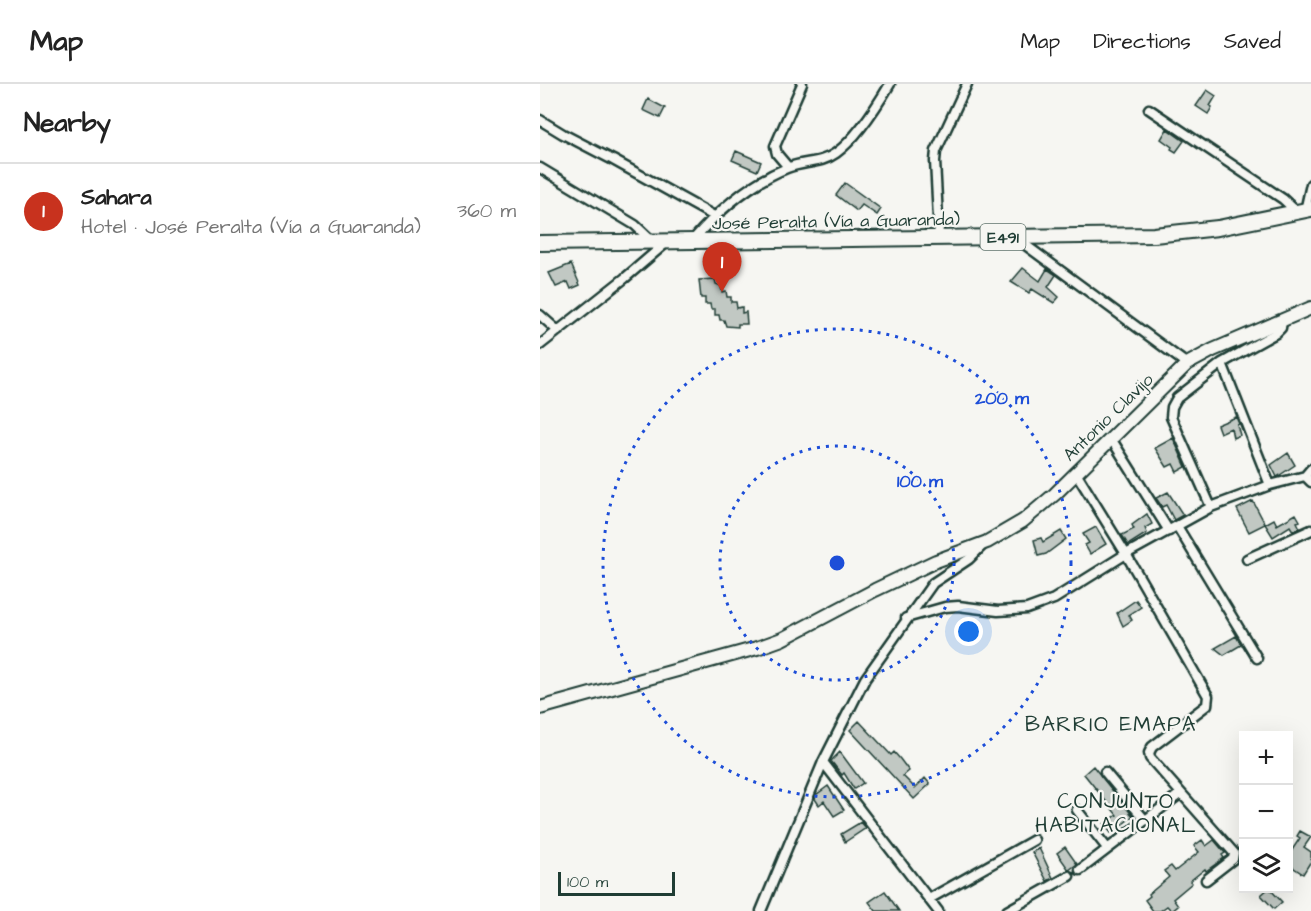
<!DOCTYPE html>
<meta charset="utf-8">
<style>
body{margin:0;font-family:"Architects Daughter",sans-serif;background:#f2f2f2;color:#222}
.controls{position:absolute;right:18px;bottom:18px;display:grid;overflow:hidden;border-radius:0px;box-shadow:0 6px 24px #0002}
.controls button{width:54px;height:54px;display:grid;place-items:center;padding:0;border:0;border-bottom:2px solid #e0e0e0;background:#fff;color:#222;font:30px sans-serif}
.scale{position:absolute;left:18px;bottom:15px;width:117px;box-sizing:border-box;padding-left:6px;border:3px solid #1f3d34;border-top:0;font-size:16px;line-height:21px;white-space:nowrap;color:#1f3d34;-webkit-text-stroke:4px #f6f6f2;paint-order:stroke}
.you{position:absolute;left:429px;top:548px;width:21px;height:21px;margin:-15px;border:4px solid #fff;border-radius:50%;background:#1a73e8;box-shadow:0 0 0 9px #1a73e833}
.badge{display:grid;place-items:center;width:39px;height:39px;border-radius:50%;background:#c8321e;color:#fff;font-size:20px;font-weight:700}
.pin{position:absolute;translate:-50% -50px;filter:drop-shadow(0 2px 3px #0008)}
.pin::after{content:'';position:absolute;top:32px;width:21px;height:18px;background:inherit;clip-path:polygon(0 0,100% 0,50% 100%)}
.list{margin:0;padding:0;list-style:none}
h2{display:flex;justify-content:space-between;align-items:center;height:78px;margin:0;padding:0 24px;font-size:26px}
h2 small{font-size:20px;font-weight:400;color:#767676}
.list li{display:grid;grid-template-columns:39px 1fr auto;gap:18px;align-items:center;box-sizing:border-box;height:96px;padding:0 24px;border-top:2px solid #e0e0e0}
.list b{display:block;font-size:22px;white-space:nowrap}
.list p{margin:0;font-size:20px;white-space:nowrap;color:#767676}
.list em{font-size:20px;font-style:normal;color:#767676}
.icon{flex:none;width:33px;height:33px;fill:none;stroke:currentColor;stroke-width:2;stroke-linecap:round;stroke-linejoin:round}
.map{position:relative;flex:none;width:771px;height:827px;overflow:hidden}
header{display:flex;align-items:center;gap:36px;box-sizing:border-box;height:84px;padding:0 30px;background:#fff;border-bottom:2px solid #e0e0e0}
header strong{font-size:28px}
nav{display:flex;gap:33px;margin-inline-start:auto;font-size:21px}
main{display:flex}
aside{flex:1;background:#fff}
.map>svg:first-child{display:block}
.building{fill:#c1c8c3;stroke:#1f3d34;stroke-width:1.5}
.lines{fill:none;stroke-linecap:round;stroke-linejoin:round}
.minor-casing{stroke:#1f3d34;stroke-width:13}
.secondary-casing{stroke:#1f3d34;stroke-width:16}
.trunk-casing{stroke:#1f3d34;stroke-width:18}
.minor{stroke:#f6f6f2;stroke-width:8}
.secondary{stroke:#f6f6f2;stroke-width:12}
.trunk{stroke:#f6f6f2;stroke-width:14}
.ring{fill:none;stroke:#1d4ed8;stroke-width:3;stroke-dasharray:3 6}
.labels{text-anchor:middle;stroke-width:4.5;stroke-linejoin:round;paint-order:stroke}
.shield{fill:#f6f6f2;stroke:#60746d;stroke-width:1.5}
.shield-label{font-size:16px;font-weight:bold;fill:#1f3d34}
.street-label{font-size:18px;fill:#1f3d34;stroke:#f6f6f2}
.quarter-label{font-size:21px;letter-spacing:1.5px;fill:#1f3d34;stroke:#f6f6f2}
.centre{fill:#1d4ed8;stroke:#f6f6f2;stroke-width:3}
.ring-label{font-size:18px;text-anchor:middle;font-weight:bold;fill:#1d4ed8;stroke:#f6f6f2;stroke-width:4.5;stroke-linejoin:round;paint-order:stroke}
</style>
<header>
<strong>Map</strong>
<nav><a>Map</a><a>Directions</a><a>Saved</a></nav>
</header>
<main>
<aside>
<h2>Nearby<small></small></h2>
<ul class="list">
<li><span class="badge">1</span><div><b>Sahara</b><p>Hotel · José Peralta (Vía a Guaranda)</p></div><em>360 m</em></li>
</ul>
</aside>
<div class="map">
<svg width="771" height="827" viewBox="0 0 771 827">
<rect width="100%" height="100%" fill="#f6f6f2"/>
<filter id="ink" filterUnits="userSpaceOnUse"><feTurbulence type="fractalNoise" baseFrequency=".0167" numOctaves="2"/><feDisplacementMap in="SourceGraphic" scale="12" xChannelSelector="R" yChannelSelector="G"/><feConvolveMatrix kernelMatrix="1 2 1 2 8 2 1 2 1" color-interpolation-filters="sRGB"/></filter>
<g filter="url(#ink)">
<!-- building -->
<path class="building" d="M 667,6 L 676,12 L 670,22 L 672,23 L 668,30 L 656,22 Z
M 108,15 L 125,24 L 120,34 L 103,26 Z
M 627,45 L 644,57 L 636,68 L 631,65 L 632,63 L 621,55 Z
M 196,67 L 221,78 L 217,87 L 192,76 Z
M 305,99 L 341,125 L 337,131 L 322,121 L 317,127 L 296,111 Z
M 31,180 L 40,201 L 31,205 L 28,198 L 16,203 L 9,189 Z
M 483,184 L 500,197 L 507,185 L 516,191 L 508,203 L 519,213 L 514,219 L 492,205 L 489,209 L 471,198 Z
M 175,195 L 176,200 L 181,202 L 182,208 L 186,207 L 187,213 L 191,213 L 191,218 L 196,218 L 197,224 L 202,223 L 202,229 L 206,228 L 207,240 L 198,240 L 198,243 L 186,242 L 184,236 L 180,236 L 179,231 L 175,231 L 175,225 L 171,225 L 170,220 L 165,220 L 165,214 L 161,214 L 159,196 Z
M 696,333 L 699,340 L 697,341 L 700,351 L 693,354 L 691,344 L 680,349 L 677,341 Z
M 633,354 L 646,383 L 637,388 L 633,380 L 627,383 L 615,364 Z
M 748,369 L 755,381 L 737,393 L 731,381 Z
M 628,408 L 643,431 L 634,436 L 626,421 L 622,423 L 616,414 Z
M 713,417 L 725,440 L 709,448 L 697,425 Z
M 607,430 L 612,440 L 605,444 L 607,449 L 588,461 L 582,451 L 594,445 L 592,441 Z
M 756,430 L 760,437 L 757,438 L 760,444 L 753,447 L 750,442 L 733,453 L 725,440 L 734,435 L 737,441 Z
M 556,443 L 566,460 L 550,470 L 545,461 L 549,459 L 543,450 Z
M 521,447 L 526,455 L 506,470 L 498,472 L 494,456 L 501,454 L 503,458 Z
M 596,516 L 601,523 L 589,531 L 592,536 L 583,542 L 577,529 Z
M 696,552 L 701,561 L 684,571 L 675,564 Z
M 319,637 L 351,671 L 354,668 L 360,675 L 369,687 L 363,692 L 375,704 L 385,694 L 390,700 L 374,715 L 310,646 Z
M 300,668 L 323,699 L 314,705 L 304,689 L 302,691 L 291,677 Z
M 553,682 L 593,732 L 571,749 L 564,740 L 577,731 L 544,690 Z
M 288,702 L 304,726 L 294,732 L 284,717 L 279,721 L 275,715 L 276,711 Z
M 321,738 L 326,744 L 305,758 L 301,750 Z
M 760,747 L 771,753 L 764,763 L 771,768 L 771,777 L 763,790 L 748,780 L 748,772 L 760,754 L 757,752 Z
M 662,756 L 666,762 L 674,756 L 685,769 L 682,771 L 684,774 L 666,787 L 665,785 L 650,797 L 652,799 L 633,815 L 638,822 L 632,827 L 627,822 L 620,827 L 613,827 L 605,816 L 610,812 L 609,810 L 629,793 L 624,787 L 631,782 L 635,787 L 659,768 L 654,762 Z
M 525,763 L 537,780 L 529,786 L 517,769 Z
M 499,764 L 513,794 L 507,797 L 492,768 Z
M 729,804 L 742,818 L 734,825 L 721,811 Z
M 345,807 L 359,827 L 336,827 L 329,818 Z"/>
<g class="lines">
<defs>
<path id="minor" d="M 609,25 L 743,115 L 758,129
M 0,36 L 23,50 L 73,76 L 174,132
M 248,83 L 237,70 L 235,62 L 262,0
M 0,84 L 95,141 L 112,157
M 765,127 L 771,100
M 399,153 L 395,77 L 396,67 L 427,0
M 476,154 L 647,280
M 152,157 C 179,126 209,99 247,84 C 264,77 281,80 296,69 C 317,54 337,22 350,0
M 0,231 L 18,247
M 0,261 L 85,194 L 127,158
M 682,279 L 730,401
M 572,356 L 629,447
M 536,389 L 586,470 L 668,612 L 667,621 L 612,663 L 609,669 L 610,674 L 694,769 L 693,775 L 666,796
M 765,392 L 771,398
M 671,423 L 631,333 L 632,323 L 637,314 L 682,279 L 736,249 L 741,244 L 742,237
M 637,442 L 717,574
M 707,475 L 771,446
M 366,534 L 405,523 L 418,522 L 458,527 L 487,525 L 514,515 L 586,470 L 671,423 L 730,401 L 765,392 L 771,385
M 283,678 L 398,827
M 565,688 L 605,736
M 537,726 L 567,764
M 540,786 L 641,709
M 389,815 L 494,756
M 221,827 L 283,678 L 325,595 L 393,499 L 429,475 L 442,462
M 467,827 L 529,792"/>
<path id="secondary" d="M 0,624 L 217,564 L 242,555 L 335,506 L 396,477 L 447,458 L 483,437 L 515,410 L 647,280 L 673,266 L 771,224"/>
<path id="trunk" d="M 0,159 L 614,151 L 678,144 L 771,125"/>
</defs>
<!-- minor casing -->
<use href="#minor" class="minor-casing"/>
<!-- secondary casing -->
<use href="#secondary" class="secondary-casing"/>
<!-- trunk casing -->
<use href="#trunk" class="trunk-casing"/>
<!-- minor -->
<use href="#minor" class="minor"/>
<!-- secondary -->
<use href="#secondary" class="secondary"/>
<!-- trunk -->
<use href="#trunk" class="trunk"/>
</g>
</g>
<!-- distance rings -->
<g class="ring">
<circle cx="297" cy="479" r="117"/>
<circle cx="297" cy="479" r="234"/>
</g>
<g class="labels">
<!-- shield labels -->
<rect class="shield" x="440.5" y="140" width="45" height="26" rx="4.5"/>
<g class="shield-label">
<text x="463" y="159">E491</text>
</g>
<!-- street labels -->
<g class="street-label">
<text transform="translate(296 137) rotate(-1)" y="6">José Peralta (Vía a Guaranda)</text>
<text transform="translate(568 333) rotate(-44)" y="6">Antonio Clavijo</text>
</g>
<!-- quarter labels -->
<g class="quarter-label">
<text x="571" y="647">BARRIO EMAPA</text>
<text x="576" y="724">CONJUNTO<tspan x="576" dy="24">HABITACIONAL</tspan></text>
</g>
</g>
<circle cx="297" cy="479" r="9" class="centre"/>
<g class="ring-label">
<text x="462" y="320">200 m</text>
<text x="380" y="403">100 m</text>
</g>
</svg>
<div class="controls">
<button>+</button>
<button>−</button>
<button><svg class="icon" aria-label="layers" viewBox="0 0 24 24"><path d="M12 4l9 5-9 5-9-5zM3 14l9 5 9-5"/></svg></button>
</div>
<div class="scale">100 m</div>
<div class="you"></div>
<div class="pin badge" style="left:182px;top:208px">1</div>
</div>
</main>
